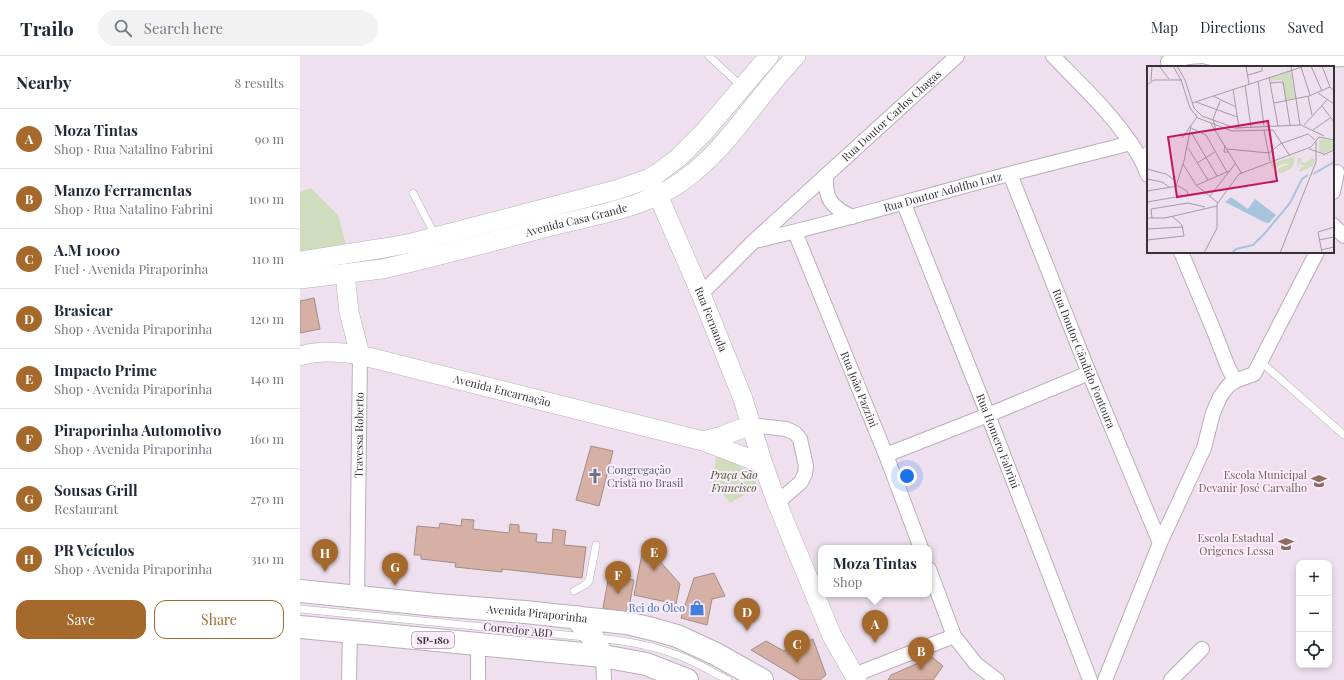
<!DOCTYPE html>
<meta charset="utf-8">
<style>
body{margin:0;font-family:"Playfair Display",serif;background:#f2f2f3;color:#1f2937}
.controls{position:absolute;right:12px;bottom:12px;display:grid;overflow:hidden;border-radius:8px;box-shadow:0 2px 6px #0003}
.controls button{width:36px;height:36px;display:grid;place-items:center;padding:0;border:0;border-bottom:1px solid #e0e1e3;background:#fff;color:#1f2937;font:20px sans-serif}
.you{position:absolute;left:607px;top:420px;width:14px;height:14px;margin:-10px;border:3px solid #fff;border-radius:50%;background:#1a73e8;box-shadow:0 0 0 6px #1a73e833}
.badge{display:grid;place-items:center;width:26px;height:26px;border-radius:50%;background:#a5692b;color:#fff;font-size:13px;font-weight:700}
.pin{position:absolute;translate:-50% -33px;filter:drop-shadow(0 1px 2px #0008)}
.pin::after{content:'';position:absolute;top:21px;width:14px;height:12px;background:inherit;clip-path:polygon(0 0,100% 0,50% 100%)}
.popup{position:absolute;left:518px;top:489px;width:114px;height:52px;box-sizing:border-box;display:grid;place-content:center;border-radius:8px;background:#fff;filter:drop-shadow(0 1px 3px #0005);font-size:13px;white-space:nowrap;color:#747a83}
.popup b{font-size:15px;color:#1f2937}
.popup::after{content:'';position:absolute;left:50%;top:100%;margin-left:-8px;border:8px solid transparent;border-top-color:#fff}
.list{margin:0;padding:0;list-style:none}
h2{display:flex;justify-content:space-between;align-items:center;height:52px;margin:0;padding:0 16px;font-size:17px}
h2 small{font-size:13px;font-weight:400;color:#747a83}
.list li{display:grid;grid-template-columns:26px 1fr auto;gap:12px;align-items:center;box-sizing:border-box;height:60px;padding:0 16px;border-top:1px solid #e0e1e3}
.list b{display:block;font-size:15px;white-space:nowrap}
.list p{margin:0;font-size:13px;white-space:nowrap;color:#747a83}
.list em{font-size:13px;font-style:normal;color:#747a83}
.actions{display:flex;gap:8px;padding:12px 16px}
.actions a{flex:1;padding:9px 0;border:1px solid #a5692b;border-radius:12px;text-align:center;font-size:14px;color:#a5692b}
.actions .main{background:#a5692b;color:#fff}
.icon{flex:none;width:22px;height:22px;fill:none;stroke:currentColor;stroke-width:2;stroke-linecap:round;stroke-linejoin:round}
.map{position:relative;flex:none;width:1044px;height:624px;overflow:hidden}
header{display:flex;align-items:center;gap:24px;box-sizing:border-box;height:56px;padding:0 20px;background:#fff;border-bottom:1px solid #e0e1e3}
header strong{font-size:19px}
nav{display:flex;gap:22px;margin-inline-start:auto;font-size:14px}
.search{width:280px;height:36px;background:#f2f2f3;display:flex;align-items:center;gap:10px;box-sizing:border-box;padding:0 14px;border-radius:22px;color:#747a83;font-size:15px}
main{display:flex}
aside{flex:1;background:#fff}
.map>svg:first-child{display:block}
.green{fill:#cfdcbe}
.building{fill:#d7b0a5;stroke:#a08d87}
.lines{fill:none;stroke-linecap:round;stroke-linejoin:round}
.lane-casing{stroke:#baadbb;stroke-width:8}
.street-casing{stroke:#baadbb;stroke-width:16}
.secondary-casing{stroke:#baadbb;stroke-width:20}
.primary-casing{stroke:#baadbb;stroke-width:24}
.lane{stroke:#fff;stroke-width:7}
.street{stroke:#fff;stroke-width:14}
.secondary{stroke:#fff;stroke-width:19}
.primary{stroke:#fff;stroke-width:22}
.labels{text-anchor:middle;stroke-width:4;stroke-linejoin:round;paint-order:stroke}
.shield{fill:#fbedfc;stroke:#726a72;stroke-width:1}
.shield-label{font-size:10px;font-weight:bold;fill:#373237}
.street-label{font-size:11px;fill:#373237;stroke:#fbedfc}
.worship-label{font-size:11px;fill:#5b616d;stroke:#fbedfc;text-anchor:start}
.park-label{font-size:11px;font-style:italic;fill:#425523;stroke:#fbedfc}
.education-label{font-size:11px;fill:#785e54;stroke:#fbedfc;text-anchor:end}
.shop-label{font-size:11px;fill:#366cbe;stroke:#fbedfc;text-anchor:end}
.inset-river{fill:none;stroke:#a7c4dd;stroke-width:2}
.inset-road{fill:none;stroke:#a59aa5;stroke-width:1}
.view{fill:#c2185b;fill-opacity:0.15;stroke:#c2185b;stroke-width:2}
.inset-edge{fill:none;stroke:#373237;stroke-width:2}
</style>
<header>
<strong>Trailo</strong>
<div class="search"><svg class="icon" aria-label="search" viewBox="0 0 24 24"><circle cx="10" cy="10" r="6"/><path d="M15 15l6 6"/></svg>Search here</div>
<nav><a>Map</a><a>Directions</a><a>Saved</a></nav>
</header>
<main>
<aside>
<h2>Nearby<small>8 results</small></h2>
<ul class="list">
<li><span class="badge">A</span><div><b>Moza Tintas</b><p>Shop · Rua Natalino Fabrini</p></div><em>90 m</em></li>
<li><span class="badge">B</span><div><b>Manzo Ferramentas</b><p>Shop · Rua Natalino Fabrini</p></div><em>100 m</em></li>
<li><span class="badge">C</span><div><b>A.M 1000</b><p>Fuel · Avenida Piraporinha</p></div><em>110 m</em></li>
<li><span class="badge">D</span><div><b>Brasicar</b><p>Shop · Avenida Piraporinha</p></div><em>120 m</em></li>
<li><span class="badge">E</span><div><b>Impacto Prime</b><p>Shop · Avenida Piraporinha</p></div><em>140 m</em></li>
<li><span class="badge">F</span><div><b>Piraporinha Automotivo</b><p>Shop · Avenida Piraporinha</p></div><em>160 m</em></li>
<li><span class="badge">G</span><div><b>Sousas Grill</b><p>Restaurant</p></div><em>270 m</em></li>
<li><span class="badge">H</span><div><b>PR Veículos</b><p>Shop · Avenida Piraporinha</p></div><em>310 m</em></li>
</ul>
<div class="actions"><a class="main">Save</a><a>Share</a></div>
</aside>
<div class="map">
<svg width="1044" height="624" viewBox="0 0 1044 624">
<rect width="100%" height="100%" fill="#eee0ef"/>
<!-- green -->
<path class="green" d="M 11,132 L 38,159 L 46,189 L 0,196 L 0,136 Z
M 416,401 L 424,402 L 451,416 L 458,431 L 430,447 L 413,426 Z"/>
<!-- building -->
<path class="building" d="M 14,242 L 20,273 L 0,277 L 0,245 Z
M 291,390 L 313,395 L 299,450 L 276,444 Z
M 162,463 L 174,464 L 173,473 L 209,477 L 210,468 L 219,469 L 219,476 L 237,478 L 236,486 L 252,487 L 253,473 L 266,475 L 264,489 L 286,491 L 282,522 L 202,513 L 202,516 L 155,511 L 156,507 L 121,503 L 121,499 L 114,499 L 117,470 L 139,472 L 140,467 L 161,470 Z
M 342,498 L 357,502 L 380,528 L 376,548 L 334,539 Z
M 414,517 L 425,540 L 412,543 L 407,569 L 381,562 L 394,522 Z
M 309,519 L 334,524 L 328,557 L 303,552 Z
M 513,583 L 526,619 L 520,624 L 501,624 L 451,594 L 466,585 L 484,595 Z
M 632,601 L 643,610 L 633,624 L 588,624 L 591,619 Z"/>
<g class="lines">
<defs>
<path id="lane" d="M 409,0 L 442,31
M 840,101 L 848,93
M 113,137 L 135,179
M 960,305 L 1044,379
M 274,535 L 285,529 L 289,525 L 296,489
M 0,553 L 286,581
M 297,582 C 328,585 358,590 387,603 C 401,609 414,617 428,624"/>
<g id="street">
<path d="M 753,0 C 783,31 817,62 839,100 C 843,106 845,113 848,119"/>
<path d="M 903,0 L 931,7 L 1044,3"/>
<path d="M 868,6 L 889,1 L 902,0"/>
<path id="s1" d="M 710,118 L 789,317 L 860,487"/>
<path d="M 526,119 C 525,143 530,150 552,161"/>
<path d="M 1033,136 L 1037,116"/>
<path id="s2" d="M 604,148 L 688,359 L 790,624"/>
<path d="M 1033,169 L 1044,180"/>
<path id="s3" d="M 495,176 L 586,399 L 621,492"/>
<path id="s4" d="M 454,185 C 523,170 590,150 657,132 C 715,116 773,102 831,87"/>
<path d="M 881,196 L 914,275 L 928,311 L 935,325"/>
<path id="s5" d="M 401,238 L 454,185 L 657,0"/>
<path d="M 451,369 L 486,373 L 495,377 L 500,383 L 506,410 L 505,418 L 501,426 L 477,447"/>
<path d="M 586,399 L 688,359 L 789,317"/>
<path d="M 629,513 L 654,580 L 676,608 L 697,624"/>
<path id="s6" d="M 57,541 L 60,299"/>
<path d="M 178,588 L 178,624"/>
<path d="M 303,600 L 304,624"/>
<path d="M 554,619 L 654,580"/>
<path d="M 49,624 L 50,575"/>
<path d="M 805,624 L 860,487 L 904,392 L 913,357 L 920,341 L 928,330 L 935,325 L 954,318 L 1017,196"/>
<path d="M 871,624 L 902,593"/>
</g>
<g id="secondary">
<path id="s7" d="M 348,123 L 358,139 L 401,238 L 443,343 L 463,408 L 477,447 L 532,580 L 557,624"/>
<path d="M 0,205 L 84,192 L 112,187 L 316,134 L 348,123 L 358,117 L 378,102 L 404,76 L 469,0"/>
<path d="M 45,218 L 49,256 L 60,299"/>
<path id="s8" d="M 0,223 L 82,213 L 104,208 C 153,196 202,183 251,170 C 300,158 355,150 394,116 C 434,83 460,37 496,0"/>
<path id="s9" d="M 0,300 C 20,294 40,296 60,299 L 403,385 L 463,408"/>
<path d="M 403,385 L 422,380 L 451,369"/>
</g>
<g id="primary">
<path id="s10" d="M 0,535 L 136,549 L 225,556 L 327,567 L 356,574 L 377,580 L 416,598 L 462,624"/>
<path d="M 276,561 L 293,582 L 303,600"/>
<path d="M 0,571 L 303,600 L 346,608 L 387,624"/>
</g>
</defs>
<!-- lane casing -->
<use href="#lane" class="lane-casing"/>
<!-- street casing -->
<use href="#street" class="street-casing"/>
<!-- secondary casing -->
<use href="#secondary" class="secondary-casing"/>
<!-- primary casing -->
<use href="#primary" class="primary-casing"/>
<!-- lane -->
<use href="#lane" class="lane"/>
<!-- street -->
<use href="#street" class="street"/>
<!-- secondary -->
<use href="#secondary" class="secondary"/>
<!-- primary -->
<use href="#primary" class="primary"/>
</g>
<!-- icons -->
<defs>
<symbol id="church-bare" viewBox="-9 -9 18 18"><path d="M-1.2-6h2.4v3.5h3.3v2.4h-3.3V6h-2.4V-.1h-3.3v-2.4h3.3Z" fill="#6b7280" stroke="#fbedfc" stroke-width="2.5" paint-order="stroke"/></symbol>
<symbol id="school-bare" viewBox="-9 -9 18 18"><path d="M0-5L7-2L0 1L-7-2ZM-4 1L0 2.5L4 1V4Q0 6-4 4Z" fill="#8d6e63" stroke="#fbedfc" stroke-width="2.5" paint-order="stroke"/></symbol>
<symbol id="shop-bare" viewBox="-9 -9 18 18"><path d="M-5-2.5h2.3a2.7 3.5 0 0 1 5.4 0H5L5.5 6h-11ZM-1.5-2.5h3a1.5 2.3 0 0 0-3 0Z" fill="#3f7fe0" stroke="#fbedfc" stroke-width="2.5" paint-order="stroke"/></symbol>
</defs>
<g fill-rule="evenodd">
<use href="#church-bare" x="284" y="409" width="22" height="22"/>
<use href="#school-bare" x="1008" y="414" width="22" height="22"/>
<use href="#school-bare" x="975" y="477" width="22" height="22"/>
<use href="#shop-bare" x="386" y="541" width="22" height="22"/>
</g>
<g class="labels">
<!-- shield labels -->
<rect class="shield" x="112" y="576" width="42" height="16" rx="3"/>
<g class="shield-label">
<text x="133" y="588">SP-180</text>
</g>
<!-- street labels -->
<g class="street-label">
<text dy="4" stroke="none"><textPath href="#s5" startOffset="261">Rua Doutor Carlos Chagas</textPath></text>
<text dy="4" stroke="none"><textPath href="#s4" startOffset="195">Rua Doutor Adolfho Lutz</textPath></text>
<text dy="4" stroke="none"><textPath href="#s8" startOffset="283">Avenida Casa Grande</textPath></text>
<text dy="4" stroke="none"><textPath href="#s7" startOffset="154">Rua Fernanda</textPath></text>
<text dy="4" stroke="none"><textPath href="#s1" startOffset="199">Rua Doutor Cândido Fontoura</textPath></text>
<text dy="4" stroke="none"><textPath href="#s3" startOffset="170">Rua João Pazzini</textPath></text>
<text dy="4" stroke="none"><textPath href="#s9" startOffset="207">Avenida Encarnação</textPath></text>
<text dy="4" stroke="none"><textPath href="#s6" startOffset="162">Travessa Roberto</textPath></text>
<text dy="4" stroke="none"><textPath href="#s2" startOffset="255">Rua Homero Fabrini</textPath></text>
<text dy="4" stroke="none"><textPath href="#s10" startOffset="238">Avenida Piraporinha</textPath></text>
<text transform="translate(218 574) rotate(6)" y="4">Corredor ABD</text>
</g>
<!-- worship labels -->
<g class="worship-label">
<text x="307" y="418">Congregação<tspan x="307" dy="13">Cristã no Brasil</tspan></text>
</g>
<!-- park labels -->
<g class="park-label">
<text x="434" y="423">Praça São<tspan x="434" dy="13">Francisco</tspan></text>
</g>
<!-- education labels -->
<g class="education-label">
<text x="1007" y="423">Escola Municipal<tspan x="1007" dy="13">Devanir José Carvalho</tspan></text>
<text x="974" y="486">Escola Estadual<tspan x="974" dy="13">Origenes Lessa</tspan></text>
</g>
<!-- shop labels -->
<g class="shop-label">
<text x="385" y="556">Rei do Óleo</text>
</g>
</g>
<!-- overview -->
<g transform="translate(847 10)">
<rect width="187" height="187" fill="#eee0ef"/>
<path d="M 144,5 L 148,32 L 139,34 L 135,14 L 124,15 L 123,12 ZM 172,73 L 187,75 L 187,83 L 177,87 L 172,85 ZM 148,90 L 146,101 L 134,108 L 133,106 L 129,109 L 132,102 L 143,98 L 135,98 L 127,103 L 123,98 ZM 151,92 L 155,92 L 154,96 L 158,97 L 166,92 L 168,95 L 166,100 L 153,106 L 152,104 L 157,99 L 154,99 L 153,96 L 150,100 Z" fill="#cfdcbe"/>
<path d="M 84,131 L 101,143 L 108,133 L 129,149 L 122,157 L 117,156 L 78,136 Z" fill="#a7c4dd"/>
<path class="inset-river" d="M 166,108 L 187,96M 85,187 L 89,183 L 106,179 L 118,167 L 143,137 L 155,113 L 161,109"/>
<path class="inset-road" d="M 12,0 L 22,13M 26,0 L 34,14 L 43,42 L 51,52 L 85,65 L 126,64 L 143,90M 30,0 L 38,14 L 47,42 L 55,50 L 88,62 L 154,59 L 177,70M 99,0 L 102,18M 144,0 L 153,59M 164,0 L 175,25M 175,0 L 183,21 L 187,25M 154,1 L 163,29M 101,9 L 115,5 L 115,0M 122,11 L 131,60M 4,15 L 5,0M 111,15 L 117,60M 123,17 L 136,16 L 143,59M 0,19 L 7,14 L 35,14M 98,19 L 104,61M 86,23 L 92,62M 171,27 L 187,38M 66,30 L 89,41M 161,30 L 165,49M 49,36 L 90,51M 45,37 L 158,0M 127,37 L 162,30 L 183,21M 175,40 L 187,56M 64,58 L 95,108M 157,59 L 180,34M 44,62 L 59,69 L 80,106M 69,64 L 66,53 L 73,35M 117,64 L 123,95M 166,64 L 183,52M 44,66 L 70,110M 35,72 L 50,51M 78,79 L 77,86 L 82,86M 41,82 L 61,114M 80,83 L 122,87 L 133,78 L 161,68 L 168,74M 162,83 L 177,88M 176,89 L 187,84M 50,97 L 68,86M 36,98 L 49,119 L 71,137M 0,103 L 19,108 L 29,115M 0,113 L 15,116 L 22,121M 50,119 L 82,105M 29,120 L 37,95 L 44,60M 0,125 L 31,120 L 40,125 L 41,128M 63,130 L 88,98M 0,136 L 47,128M 0,152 L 18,152 L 70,140M 5,152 L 4,143 L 41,137 L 58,141M 0,163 L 35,161M 0,174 L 37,170 L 35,159 L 25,150M 172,174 L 187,171M 174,184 L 187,181M 57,187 L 70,162 L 70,138 L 92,108 L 164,81 L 172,71 L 187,74M 133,187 L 169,96 L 169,75M 175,187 L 171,166 L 187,161"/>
<path class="view" d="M 121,55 L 130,115 L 30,131 L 21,71 Z"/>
<rect width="187" height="187" class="inset-edge"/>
</g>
</svg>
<div class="controls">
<button>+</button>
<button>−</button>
<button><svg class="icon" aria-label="locate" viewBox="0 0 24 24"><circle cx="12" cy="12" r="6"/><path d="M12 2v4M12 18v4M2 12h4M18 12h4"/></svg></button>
</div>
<div class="you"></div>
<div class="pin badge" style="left:575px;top:587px">A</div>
<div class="popup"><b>Moza Tintas</b>Shop</div>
<div class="pin badge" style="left:621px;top:614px">B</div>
<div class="pin badge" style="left:497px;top:607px">C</div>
<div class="pin badge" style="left:447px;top:575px">D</div>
<div class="pin badge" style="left:354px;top:515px">E</div>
<div class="pin badge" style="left:318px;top:538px">F</div>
<div class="pin badge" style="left:95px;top:530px">G</div>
<div class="pin badge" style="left:25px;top:516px">H</div>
</div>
</main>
